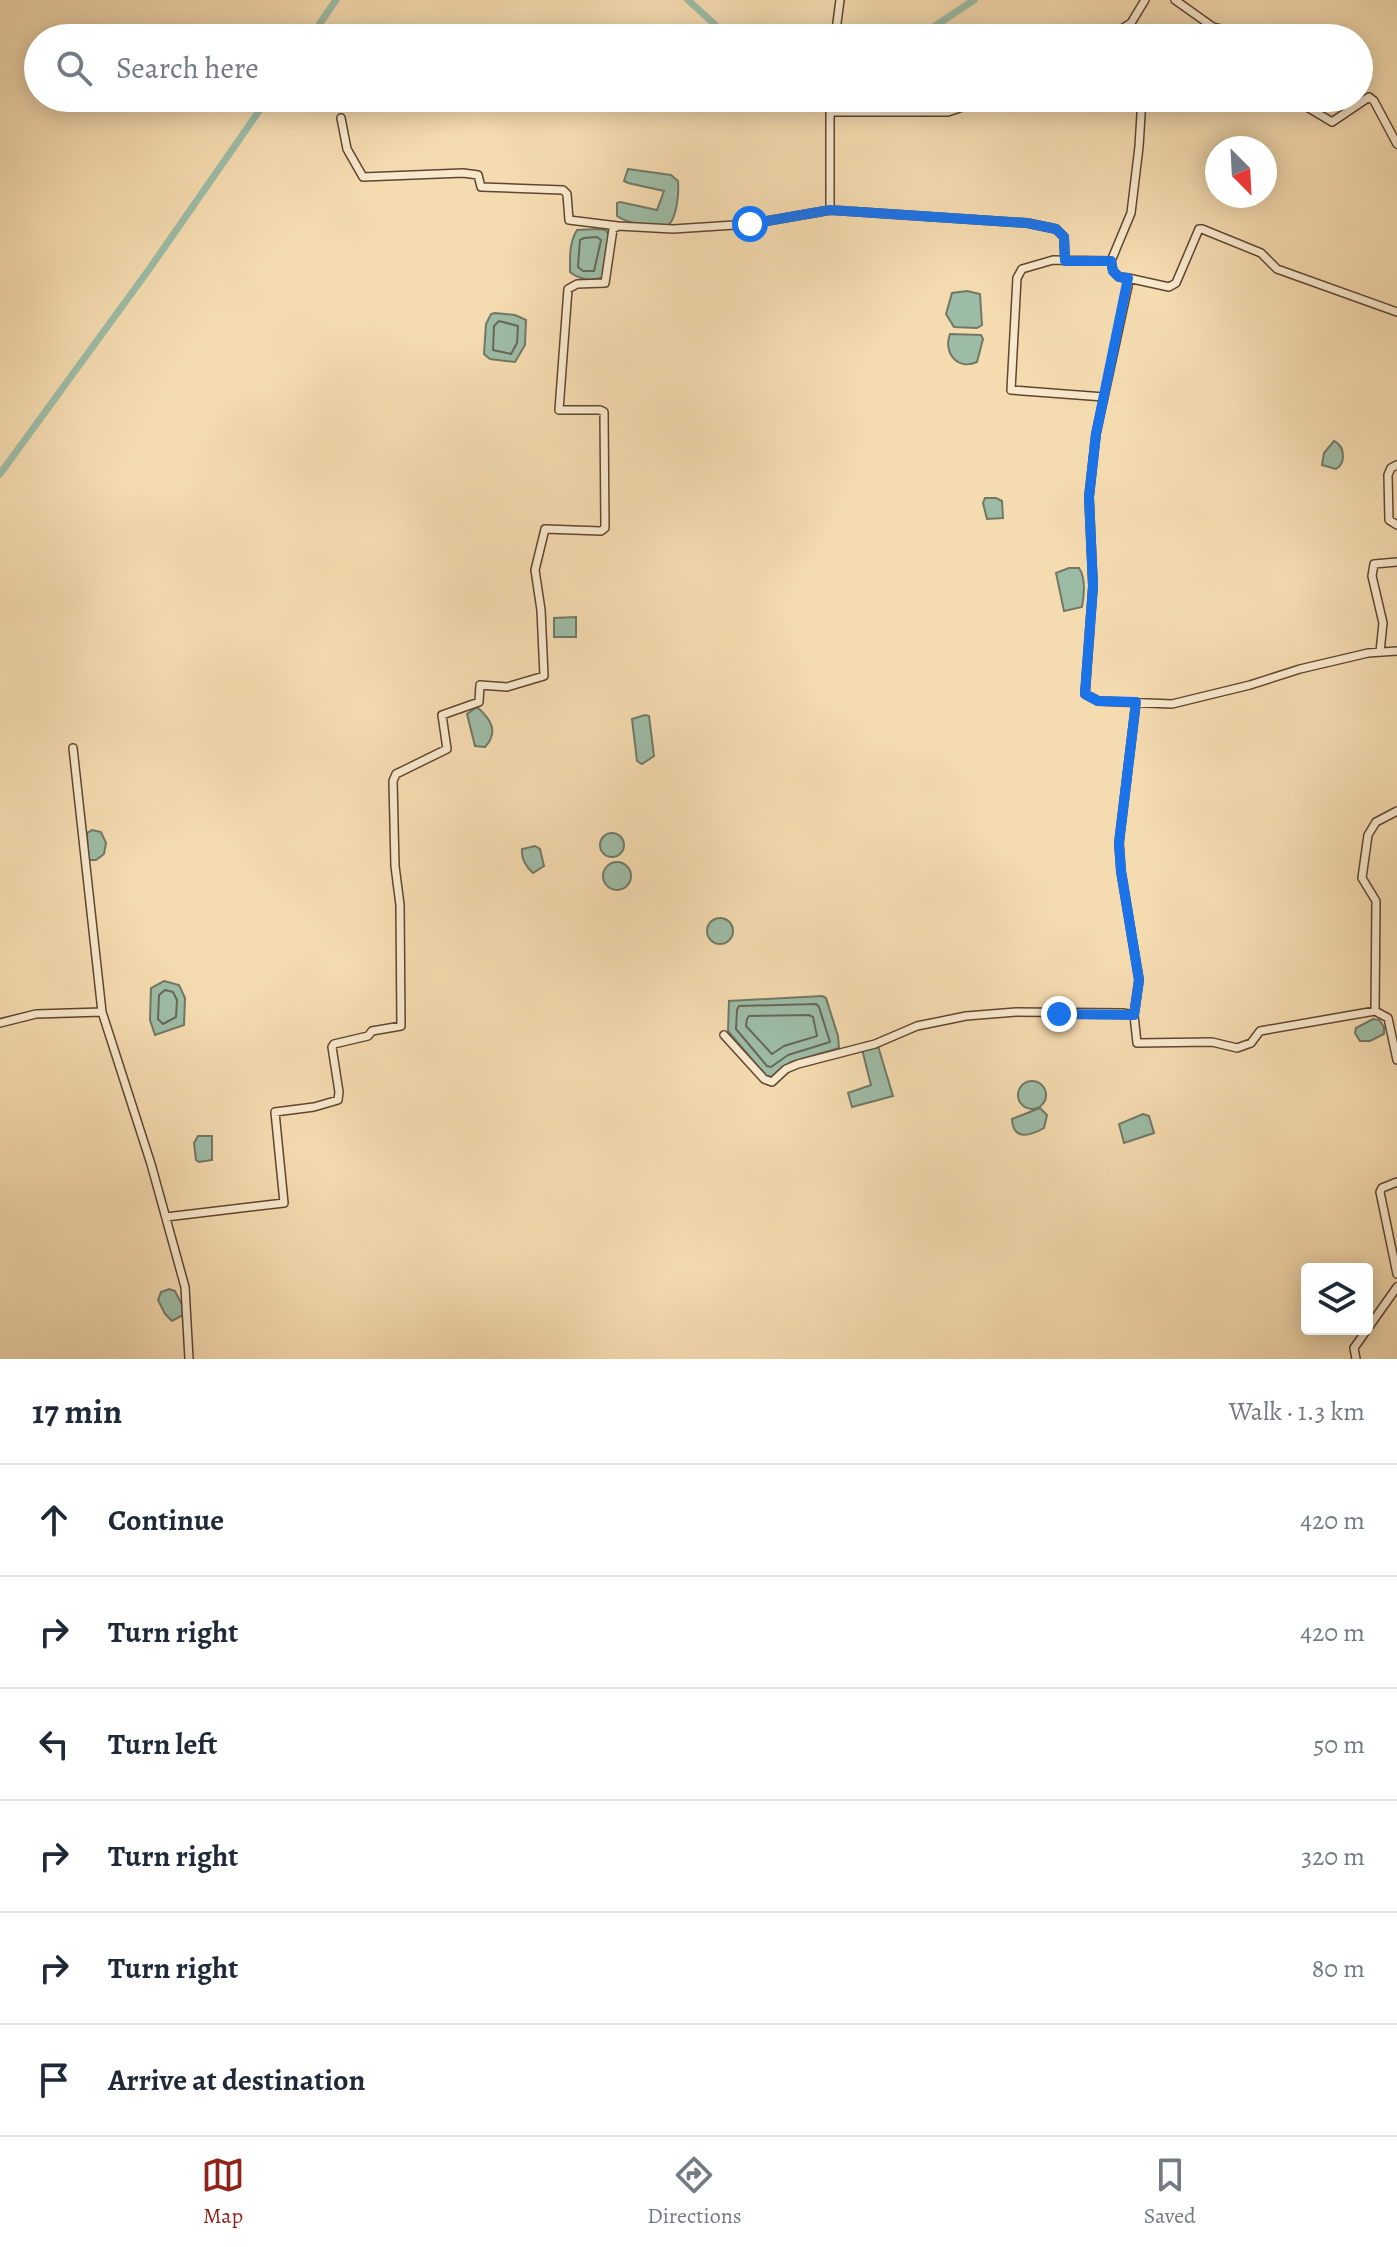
<!DOCTYPE html>
<meta charset="utf-8">
<style>
body{margin:0;font-family:Alegreya,serif;background:#f6f6f7;color:#1f2937}
.controls{position:absolute;right:24px;bottom:24px;display:grid;overflow:hidden;border-radius:8px;box-shadow:0 4px 20px #0003}
.controls button{width:72px;height:72px;display:grid;place-items:center;padding:0;border:0;border-bottom:2px solid #e0e1e3;background:#fff;color:#1f2937;font:40px sans-serif}
.compass{position:absolute;left:1205px;top:136px;width:72px;height:72px;border-radius:50%;background:#fff;box-shadow:0 4px 20px #0003;rotate:156deg}
.stop{position:absolute;width:24px;height:24px;margin:-18px;border:6px solid #1a73e8;border-radius:50%;background:#fff}
.stop.end{background:#1a73e8;border-color:#fff;box-shadow:0 2px 8px #0008}
.list{margin:0;padding:0;list-style:none}
h2{display:flex;justify-content:space-between;align-items:center;height:104px;margin:0;padding:0 32px;font-size:34px}
h2 small{font-size:26px;font-weight:400;color:#747a83}
.list li{display:grid;grid-template-columns:52px 1fr auto;gap:24px;align-items:center;box-sizing:border-box;height:112px;padding:0 32px;border-top:2px solid #e0e1e3}
.list b{display:block;font-size:30px;white-space:nowrap}
.list em{font-size:26px;font-style:normal;color:#747a83}
.icon{flex:none;width:44px;height:44px;fill:none;stroke:currentColor;stroke-width:2;stroke-linecap:round;stroke-linejoin:round}
.map{position:relative;flex:none;width:1397px;height:1359px;overflow:hidden}
.search{position:absolute;background:#fff;box-shadow:0 4px 20px #0003;left:24px;right:24px;top:24px;height:88px;display:flex;align-items:center;gap:20px;box-sizing:border-box;padding:0 28px;border-radius:44px;color:#747a83;font-size:30px}
.sheet{height:776px;background:#fff}
nav{display:flex;justify-content:space-around;align-items:center;box-sizing:border-box;height:112px;border-top:2px solid #e0e1e3;background:#fff;font-size:22px;color:#747a83}
nav a{display:grid;justify-items:center;gap:4px}
nav .on{color:#8f2418}
.map>svg:first-child{display:block}
.water{fill:#9dbca6;stroke:#717866;stroke-width:2}
.lines{fill:none;stroke-linecap:round;stroke-linejoin:round}
.shore{stroke:#666856;stroke-width:2}
.canal{stroke:#9dbca6;stroke-width:7}
.street-casing{stroke:#604530;stroke-width:10}
.street{stroke:#f8e8cc;stroke-width:7}
.route{stroke:#1a73e8;stroke-width:10}
</style>
<div class="map">
<svg width="1397" height="1359" viewBox="0 0 1397 1359">
<rect width="100%" height="100%" fill="#f5dbb0"/>
<filter id="stains"><feTurbulence type="fractalNoise" baseFrequency=".0025" numOctaves="4"/><feColorMatrix values="0 0 0 0 .2 0 0 0 0 .09 0 0 0 0 .02 0 0 0 .5 -.17"/></filter>
<radialGradient id="worn" r=".72"><stop offset=".6" stop-color="#630" stop-opacity="0"/><stop offset="1" stop-color="#630" stop-opacity=".3"/></radialGradient>
<!-- water -->
<path class="water" d="M 628,169 L 671,175 L 678,181 C 679,192 677,219 668,225 C 658,231 625,222 617,216 L 617,203 L 620,202 L 657,210 L 664,191 L 628,183 L 624,181 Z
M 597,229 L 606,230 L 610,238 L 603,277 C 593,282 578,279 570,272 C 570,257 569,243 577,230 Z
M 967,291 L 980,294 L 982,325 L 977,328 L 954,327 L 946,314 L 952,293 Z
M 495,313 L 515,315 L 526,320 L 525,345 L 515,362 L 490,359 L 484,354 L 486,324 L 491,314 Z
M 950,334 L 981,335 L 983,339 L 977,362 C 957,371 943,352 950,334 Z
M 1334,441 C 1345,446 1346,463 1336,469 L 1322,465 L 1324,453 Z
M 985,498 L 996,498 L 1002,501 L 1003,518 L 987,519 L 983,503 Z
M 1069,568 L 1079,568 C 1086,578 1084,596 1082,607 L 1064,611 L 1056,573 Z
M 576,617 L 576,637 L 554,637 L 554,618 Z
M 477,707 C 491,719 499,732 485,747 L 475,746 L 467,714 Z
M 645,715 L 649,716 L 654,756 L 642,764 L 637,761 L 632,719 Z
M 92,830 L 101,832 L 106,843 L 104,854 L 96,860 L 88,860 L 87,833 Z
M600 845a12 12 0 1 1 24 0a12 12 0 1 1-24 0Z
M 535,846 L 540,849 L 544,866 L 533,873 C 525,866 521,859 522,849 Z
M603 876a14 14 0 1 1 28 0a14 14 0 1 1-28 0Z
M707 931a13 13 0 1 1 26 0a13 13 0 1 1-26 0Z
M 164,981 L 179,985 L 185,998 L 184,1025 L 155,1035 L 150,1020 L 151,988 Z
M 822,996 L 826,998 L 838,1036 L 839,1048 L 791,1062 L 774,1076 L 767,1077 L 728,1031 L 729,1001 Z
M 1373,1019 L 1379,1020 L 1384,1027 L 1384,1034 L 1370,1041 L 1360,1041 L 1355,1033 L 1356,1028 Z
M 878,1046 L 893,1096 L 852,1107 L 848,1093 L 871,1085 L 862,1049 Z
M1018 1095a14 14 0 1 1 28 0a14 14 0 1 1-28 0Z
M 1040,1108 L 1047,1115 L 1044,1128 C 1030,1136 1013,1141 1012,1119 Z
M 1143,1114 L 1149,1116 L 1154,1133 L 1124,1143 L 1119,1124 Z
M 198,1136 L 212,1136 L 212,1160 L 199,1162 L 196,1160 L 194,1143 Z
M 169,1289 L 175,1291 L 182,1305 L 183,1315 L 172,1321 L 165,1314 L 158,1300 L 161,1292 Z"/>
<g class="lines">
<!-- shore -->
<path class="shore" d="M 584,238 L 597,237 L 601,240 L 594,271 L 583,271 L 578,267 L 580,240 Z
M 499,321 L 518,326 L 517,343 L 511,354 L 493,350 L 494,326 Z
M 165,990 L 173,992 L 177,1000 L 176,1017 L 163,1024 L 158,1019 L 159,995 Z
M 816,1004 L 819,1007 L 830,1042 L 788,1055 L 771,1067 L 767,1066 L 736,1029 L 737,1010 L 739,1006 Z
M 809,1015 L 813,1017 L 817,1036 L 784,1046 L 772,1054 L 746,1026 L 747,1019 L 749,1016 Z"/>
<!-- canal -->
<path class="canal" d="M 688,0 L 723,32 L 741,38
M 310,38 L 336,0
M 917,38 L 974,0
M 0,474 L 150,268 L 268,98"/>
<defs>
<path id="street" d="M 1175,0 L 1213,27 L 1261,38
M 835,38 L 840,0
M 1108,38 L 1131,23
M 1133,38 L 1131,23 L 1145,0
M 831,98 L 830,112 L 948,112 L 988,98
M 1142,98 L 1139,147 L 1131,213 L 1111,261 L 1113,271 L 1119,277 L 1128,278 L 1128,286 L 1096,434 L 1089,497 L 1093,586 L 1085,694 L 1098,701 L 1172,704 L 1250,685 L 1300,669 L 1368,653 L 1397,651
M 1292,98 L 1332,122 L 1369,97 L 1374,101 L 1397,144
M 341,118 L 347,149 L 363,177 L 463,173 L 478,175 L 481,187 L 563,190 L 567,194 L 569,220 L 618,226
M 830,210 L 1027,223 L 1056,229 L 1064,237 L 1065,261
M 1128,278 L 1169,287 L 1176,283 L 1199,229 L 1202,229 L 1261,253 L 1277,269 L 1397,312
M 1104,397 L 1011,390 L 1017,278 L 1022,269 L 1053,260 L 1111,261
M 1397,465 L 1391,468 L 1388,475 L 1389,520 L 1397,525
M 1380,652 L 1383,623 L 1372,576 L 1374,564 L 1397,562
M 73,748 L 102,1012 L 151,1164 L 185,1287 L 189,1359
M 1375,1011 L 1388,1018 L 1397,1060
M 1134,1015 L 1139,980 L 1121,871 L 1119,843 L 1136,702
M 0,1023 L 36,1014 L 102,1012
M 724,1035 L 764,1079 L 772,1082 L 786,1069 L 798,1064 L 875,1044 L 917,1026 L 966,1016 L 1016,1012 L 1123,1013 L 1134,1015 L 1137,1043 L 1212,1042 L 1237,1048 L 1251,1043 L 1260,1031 L 1375,1011 L 1376,901 L 1362,878 L 1368,835 L 1376,822 L 1397,811
M 1397,1182 L 1382,1188 L 1380,1192 L 1397,1274
M 166,1217 L 284,1203 L 275,1112 L 314,1107 L 338,1100 L 339,1092 L 332,1047 L 334,1044 L 368,1036 L 372,1031 L 401,1026 L 400,905 L 395,866 L 393,781 L 396,774 L 447,749 L 442,715 L 479,702 L 480,685 L 507,687 L 544,676 L 541,610 L 535,570 L 545,529 L 601,531 L 605,528 L 604,412 L 600,410 L 559,410 L 568,289 L 577,284 L 605,283 L 613,229 L 618,226 L 673,229 L 750,224 L 830,210 L 830,112
M 1356,1359 L 1354,1348 L 1397,1287"/>
</defs>
<!-- street casing -->
<use href="#street" class="street-casing"/>
<!-- street -->
<use href="#street" class="street"/>
</g>
<g class="lines">
<!-- route -->
<path class="route" d="M 750,224 L 830,210 L 1027,223 L 1056,229 L 1064,237 L 1065,261 L 1111,261 L 1113,271 L 1119,277 L 1128,278 L 1096,434 L 1089,497 L 1093,586 L 1085,694 L 1098,701 L 1136,702 L 1119,843 L 1121,871 L 1139,980 L 1134,1015 L 1059,1014"/>
</g>
<rect width="100%" height="100%" filter="url(#stains)"/>
<rect width="100%" height="100%" fill="url(#worn)"/>
</svg>
<div class="controls">
<button><svg class="icon" aria-label="layers" viewBox="0 0 24 24"><path d="M12 4l9 5-9 5-9-5zM3 14l9 5 9-5"/></svg></button>
</div>
<svg class="compass" viewBox="-18 -18 36 36"><path d="M0-13l5 13h-10z" fill="#e53935"/><path d="M0 13l5-13h-10z" fill="#747a83"/></svg>
<div class="stop" style="left:750px;top:224px"></div>
<div class="stop end" style="left:1059px;top:1014px"></div>
<div class="search"><svg class="icon" aria-label="search" viewBox="0 0 24 24"><circle cx="10" cy="10" r="6"/><path d="M15 15l6 6"/></svg>Search here</div>
</div>
<section class="sheet">
<h2>17 min<small>Walk · 1.3 km</small></h2>
<ul class="list">
<li><svg class="icon" aria-label="ahead" viewBox="0 0 24 24"><path d="M12 20V5M6 11l6-6 6 6"/></svg><div><b>Continue</b></div><em>420 m</em></li>
<li><svg class="icon" aria-label="right" viewBox="0 0 24 24"><path d="M7 20v-9h11M14 6l5 5-5 5"/></svg><div><b>Turn right</b></div><em>420 m</em></li>
<li><svg class="icon" aria-label="left" viewBox="0 0 24 24"><path d="M17 20v-9H6M10 6l-5 5 5 5"/></svg><div><b>Turn left</b></div><em>50 m</em></li>
<li><svg class="icon" aria-label="right" viewBox="0 0 24 24"><path d="M7 20v-9h11M14 6l5 5-5 5"/></svg><div><b>Turn right</b></div><em>320 m</em></li>
<li><svg class="icon" aria-label="right" viewBox="0 0 24 24"><path d="M7 20v-9h11M14 6l5 5-5 5"/></svg><div><b>Turn right</b></div><em>80 m</em></li>
<li><svg class="icon" aria-label="arrive" viewBox="0 0 24 24"><path d="M6 21V4h12l-3 4 3 4H6"/></svg><div><b>Arrive at destination</b></div></li>
</ul>
</section>
<nav>
<a class="on"><svg class="icon" aria-label="map" viewBox="0 0 24 24"><path d="M3 6l6-2 6 2 6-2v14l-6 2-6-2-6 2zM9 4v14M15 6v14"/></svg>Map</a>
<a><svg class="icon" aria-label="directions" viewBox="0 0 24 24"><path d="M12 3l9 9-9 9-9-9zM9 14v-3h6M13 9l2 2-2 2"/></svg>Directions</a>
<a><svg class="icon" aria-label="saved" viewBox="0 0 24 24"><path d="M7 4h10v16l-5-4-5 4z"/></svg>Saved</a>
</nav>
